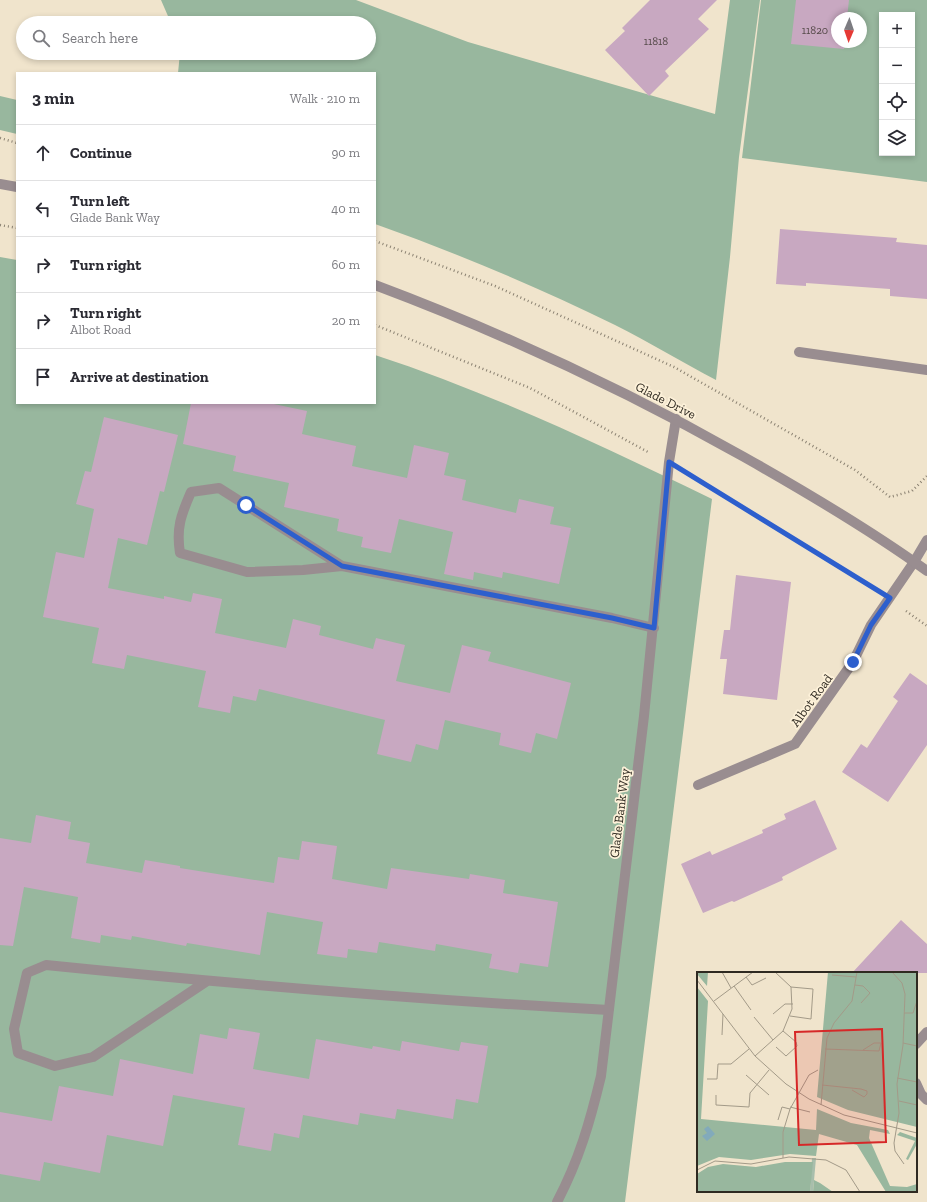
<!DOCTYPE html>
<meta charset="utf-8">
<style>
body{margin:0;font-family:"Zilla Slab",serif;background:#f2f2f3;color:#2b2b33}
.controls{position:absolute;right:12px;top:12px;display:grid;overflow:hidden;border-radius:0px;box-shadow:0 2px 6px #0003}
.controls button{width:36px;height:36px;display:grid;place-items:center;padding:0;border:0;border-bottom:1px solid #e1e1e2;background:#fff;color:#2b2b33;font:20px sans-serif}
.compass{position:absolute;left:831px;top:12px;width:36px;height:36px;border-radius:50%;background:#fff;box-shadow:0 2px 6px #0003;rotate:182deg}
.stop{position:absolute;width:12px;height:12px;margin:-9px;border:3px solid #2d5fcd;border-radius:50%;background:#fff}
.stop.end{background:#2d5fcd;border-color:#fff;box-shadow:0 1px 4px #0008}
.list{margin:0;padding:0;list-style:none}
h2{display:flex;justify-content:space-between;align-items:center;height:52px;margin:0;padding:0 16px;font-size:17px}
h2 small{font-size:13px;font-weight:400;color:#7c7c81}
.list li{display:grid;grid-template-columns:26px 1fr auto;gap:12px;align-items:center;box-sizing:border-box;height:56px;padding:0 16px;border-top:1px solid #e1e1e2}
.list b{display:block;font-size:15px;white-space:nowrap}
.list p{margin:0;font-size:13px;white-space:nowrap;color:#7c7c81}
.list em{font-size:13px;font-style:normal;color:#7c7c81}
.icon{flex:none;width:22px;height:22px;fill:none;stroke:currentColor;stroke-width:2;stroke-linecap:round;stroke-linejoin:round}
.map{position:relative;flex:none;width:927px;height:1202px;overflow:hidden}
.search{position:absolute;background:#fff;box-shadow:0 2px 6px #0003;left:16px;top:16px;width:360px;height:44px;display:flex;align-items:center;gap:10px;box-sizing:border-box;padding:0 14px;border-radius:22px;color:#7c7c81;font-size:15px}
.panel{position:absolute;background:#fff;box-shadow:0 2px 6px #0003;left:16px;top:72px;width:360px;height:332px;border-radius:0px}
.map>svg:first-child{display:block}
.forest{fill:#98b79e;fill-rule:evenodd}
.building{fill:#c8a8c1}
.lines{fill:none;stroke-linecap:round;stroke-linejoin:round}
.path{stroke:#8b8272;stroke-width:2.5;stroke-dasharray:1 3;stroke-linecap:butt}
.minor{stroke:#998d90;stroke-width:10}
.tertiary{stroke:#998d90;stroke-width:10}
.route{stroke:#2d5fcd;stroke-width:5}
.labels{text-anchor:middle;stroke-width:3.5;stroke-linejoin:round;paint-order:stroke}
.number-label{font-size:11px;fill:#554a49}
.street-label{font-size:13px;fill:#2f2a21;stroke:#fdf1d9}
.inset-road{fill:none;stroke:#a39a88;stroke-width:1}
.view{fill:#d62828;fill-opacity:0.15;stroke:#d62828;stroke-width:2}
.inset-edge{fill:none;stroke:#2f2a21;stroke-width:2}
</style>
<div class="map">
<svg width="927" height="1202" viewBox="0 0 927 1202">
<rect width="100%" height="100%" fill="#f0e4cc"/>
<!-- forest -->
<path class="forest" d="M 161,0 L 356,0 L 468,42 L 715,114 L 730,0 L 760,0 L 739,157 L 730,257 L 716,380 C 682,362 649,342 615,325 C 537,287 457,253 375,224 L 375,73 L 178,73 L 180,53 L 369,53 L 369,23 L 171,23 Z
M 761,0 L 927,0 L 927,182 L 742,158 ZM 882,15 L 912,15 L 912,153 L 882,153 ZM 837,18 L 861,18 L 861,42 L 837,42 Z
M 0,96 L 17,100 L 17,134 L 0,130 Z
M 0,257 L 17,260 L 17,403 L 375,403 L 375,355 C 491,393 603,446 712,499 L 625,1202 L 0,1202 Z"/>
<!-- building -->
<path class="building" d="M 650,0 L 717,0 L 698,19 L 709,29 L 665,71 L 669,76 L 649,96 L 605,50 L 625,31 L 622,28 Z
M 796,0 L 849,0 L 847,18 L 837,18 L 837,42 L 845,42 L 844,49 L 791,44 Z
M 780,229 L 897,238 L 896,242 L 927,245 L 927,299 L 890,296 L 890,289 L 806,283 L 806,286 L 776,284 Z
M 191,403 L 269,403 L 307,411 L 302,434 L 356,446 L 352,466 L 407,478 L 414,445 L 449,453 L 444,475 L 466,480 L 462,500 L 516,513 L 519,499 L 554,507 L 550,524 L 571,528 L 559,584 L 503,572 L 502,578 L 474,572 L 473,580 L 444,574 L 453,532 L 399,519 L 391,553 L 361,547 L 363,537 L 337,531 L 339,519 L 284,507 L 289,483 L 233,471 L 236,456 L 183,444 Z
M 104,417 L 178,435 L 164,492 L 160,491 L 147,545 L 118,538 L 108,588 L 164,599 L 164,596 L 191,602 L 193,593 L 222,599 L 215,633 L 286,648 L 293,619 L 321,626 L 319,635 L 373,649 L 376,638 L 405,645 L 396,681 L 450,693 L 462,645 L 491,652 L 488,661 L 571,683 L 557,739 L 536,733 L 531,753 L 499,745 L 501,733 L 445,720 L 438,750 L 416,744 L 411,762 L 377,754 L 385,720 L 259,689 L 256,701 L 233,696 L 230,713 L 198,707 L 206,671 L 127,655 L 124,669 L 92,663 L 99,628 L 43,617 L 56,552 L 84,558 L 94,509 L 76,504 L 85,471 L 91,472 Z
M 736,575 L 791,582 L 777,700 L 723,694 L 727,659 L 720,659 L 724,630 L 730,630 Z
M 910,673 L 927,685 L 927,745 L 888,802 L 842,772 L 861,744 L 867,748 L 898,701 L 893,697 Z
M 815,800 L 837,849 L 782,877 L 783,880 L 734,902 L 732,901 L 703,913 L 681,864 L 710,851 L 712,855 L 763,833 L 762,830 L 786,819 L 784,814 Z
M 36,815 L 71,822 L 68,839 L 90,843 L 86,863 L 142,873 L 145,860 L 180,866 L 180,868 L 274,883 L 278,857 L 299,860 L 302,841 L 337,846 L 332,879 L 387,889 L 391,868 L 469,879 L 470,874 L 505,880 L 503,893 L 558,902 L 548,967 L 520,963 L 518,973 L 489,968 L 492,954 L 436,944 L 435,951 L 379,942 L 377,953 L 348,949 L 347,958 L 317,954 L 323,922 L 267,912 L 260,955 L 187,943 L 186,946 L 132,936 L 131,940 L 101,935 L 100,943 L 71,938 L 78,897 L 24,887 L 13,946 L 0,945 L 0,838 L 31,843 Z
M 901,920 L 927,944 L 927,973 L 852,973 Z
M 229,1028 L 260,1033 L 253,1069 L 309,1079 L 316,1039 L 372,1049 L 373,1046 L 400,1051 L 402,1041 L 459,1051 L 461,1042 L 488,1046 L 478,1103 L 456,1099 L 453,1119 L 397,1109 L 395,1119 L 360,1113 L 358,1125 L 303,1115 L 299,1138 L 274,1133 L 271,1151 L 238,1145 L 245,1108 L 173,1095 L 163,1146 L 107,1135 L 100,1173 L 44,1162 L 40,1181 L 0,1174 L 0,1112 L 52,1121 L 59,1086 L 113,1096 L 120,1059 L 193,1074 L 200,1034 L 227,1039 Z"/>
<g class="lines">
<!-- path -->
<path class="path" d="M 0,138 L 17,143
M 0,225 L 17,228
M 375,241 L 495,286 L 674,367 L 855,470 L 890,497 L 912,491 L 927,476
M 375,325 L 530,388 L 648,452
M 689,475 L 871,586
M 906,611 L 927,626"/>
<!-- minor -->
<path class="minor" d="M 799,352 L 927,370
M 342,566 L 219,488 L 191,492 C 181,515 176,528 180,553 L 247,572 L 303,570 L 342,566 L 612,618 L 654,628
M 698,785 L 795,744 L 853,662 L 871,625 L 914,562 L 927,540
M 207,981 L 93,1057 L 55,1066 L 18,1053 L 14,1029 L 27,973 L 46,965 C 233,984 421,1000 609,1010
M 916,1044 L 927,1032
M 916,1083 L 921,1094 L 927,1100
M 557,1202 C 579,1160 590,1122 601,1076 L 644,716 L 669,462 L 676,419"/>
<!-- tertiary -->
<path class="tertiary" d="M 0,184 L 17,187
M 375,285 C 503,333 625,390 744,457 C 806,492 869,529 927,571"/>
</g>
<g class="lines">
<!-- route -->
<path class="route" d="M 246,505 L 342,566 L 612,618 L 654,628 L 669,462 L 890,598 L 871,625 L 853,662"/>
</g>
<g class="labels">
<!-- number labels -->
<g class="number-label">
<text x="815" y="34">11820</text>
<text x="656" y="45">11818</text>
</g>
<!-- street labels -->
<g class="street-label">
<text transform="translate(666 400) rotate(27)" y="5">Glade Drive</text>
<text transform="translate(811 700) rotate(-54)" y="5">Albot Road</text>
<text transform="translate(619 813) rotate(-83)" y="5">Glade Bank Way</text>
</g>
</g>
<!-- overview -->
<g transform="translate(697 972)">
<rect width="220" height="220" fill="#f0e4cc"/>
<path d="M 115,186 L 119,186 L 116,220 L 113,220 Z" fill="#a8beac"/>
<path d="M 0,0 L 11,0 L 10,14 L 0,2 ZM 131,0 L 220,0 L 220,155 L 151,138 L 120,125 ZM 0,15 L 11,29 L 4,147 L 119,158 L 120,137 L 154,151 L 191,158 L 193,162 L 173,158 L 172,166 L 193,214 L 210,215 L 220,212 L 220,220 L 189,220 L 160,173 L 122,162 L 119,184 L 93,182 L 54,188 L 22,185 L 0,194 ZM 203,160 L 220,166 L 220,172 L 211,188 L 209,187 L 218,169 L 200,163 ZM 88,190 L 116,190 L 113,220 L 0,220 L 0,202 L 11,195 L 26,192 L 59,195 ZM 117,208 L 123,211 L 136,220 L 116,220 Z" fill="#98b79e"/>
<path d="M 11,154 L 18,162 L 10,169 L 5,164 L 10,161 L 7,157 Z" fill="#82aabb"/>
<path class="inset-road" d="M 25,0 L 34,16M 195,0 L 205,11 L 208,22 L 206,73 L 200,112 L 202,141 L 197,171 L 198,179 L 207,192M 135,3 L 159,5M 49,5 L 55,13 L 69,6M 0,8 L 58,84 L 89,112 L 112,127 L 147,143 L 220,161M 158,13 L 166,14 L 173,21 L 164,31M 37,14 L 54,38M 17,29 L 56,0M 207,41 L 216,41 L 220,29M 76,42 L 88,32 L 96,32M 93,44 L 114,47 L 116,17 L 94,15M 57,45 L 76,68M 25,63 L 26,42M 206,71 L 220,74M 79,75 L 89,84 L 100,74 L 99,70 L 86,59M 128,77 L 182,79 L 184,71 L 177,71 L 166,78M 58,84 L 86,59 L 95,37 L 94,15 L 78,0M 49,103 L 72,123M 200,106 L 220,110M 10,107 L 20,107 L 21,92 L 34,92 L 52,77M 125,113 L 164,117 L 170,119 L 170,122 L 167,125 L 155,118M 19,123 L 19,133 L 52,135 L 53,121 L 72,98M 202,129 L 220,133M 124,133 L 130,66 L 137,51 L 155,29 L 160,0M 93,135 L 113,140M 81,148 L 85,135 L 93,137M 86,186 L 86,160 L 93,137 L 112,103 L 121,98M 0,198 L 18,189 L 54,192 L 92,185 L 129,188 L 149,198 L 163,220"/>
<path class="view" d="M 185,57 L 189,170 L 102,173 L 98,60 Z"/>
<rect width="220" height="220" class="inset-edge"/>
</g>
</svg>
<div class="controls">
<button>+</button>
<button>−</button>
<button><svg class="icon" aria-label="locate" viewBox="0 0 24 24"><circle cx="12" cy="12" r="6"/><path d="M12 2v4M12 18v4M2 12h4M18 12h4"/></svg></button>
<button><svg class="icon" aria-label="layers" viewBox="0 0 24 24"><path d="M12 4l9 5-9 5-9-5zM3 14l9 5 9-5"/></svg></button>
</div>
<svg class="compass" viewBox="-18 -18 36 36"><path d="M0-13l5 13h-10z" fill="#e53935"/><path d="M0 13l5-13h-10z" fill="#7c7c81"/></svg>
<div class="stop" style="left:246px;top:505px"></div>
<div class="stop end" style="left:853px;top:662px"></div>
<div class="search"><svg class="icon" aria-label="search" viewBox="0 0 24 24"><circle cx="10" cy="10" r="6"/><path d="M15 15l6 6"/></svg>Search here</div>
<section class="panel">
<h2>3 min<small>Walk · 210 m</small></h2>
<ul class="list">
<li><svg class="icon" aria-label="ahead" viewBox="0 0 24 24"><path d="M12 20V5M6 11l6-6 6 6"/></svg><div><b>Continue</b></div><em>90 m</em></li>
<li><svg class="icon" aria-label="left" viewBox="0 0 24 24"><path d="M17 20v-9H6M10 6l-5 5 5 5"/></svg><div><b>Turn left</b><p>Glade Bank Way</p></div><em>40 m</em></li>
<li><svg class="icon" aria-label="right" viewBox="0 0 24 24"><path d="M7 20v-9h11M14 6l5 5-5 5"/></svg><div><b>Turn right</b></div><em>60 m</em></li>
<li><svg class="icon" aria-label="right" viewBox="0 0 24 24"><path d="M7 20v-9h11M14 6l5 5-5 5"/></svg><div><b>Turn right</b><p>Albot Road</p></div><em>20 m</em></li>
<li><svg class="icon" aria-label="arrive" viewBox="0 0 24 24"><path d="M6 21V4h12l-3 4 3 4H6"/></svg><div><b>Arrive at destination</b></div></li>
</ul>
</section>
</div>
